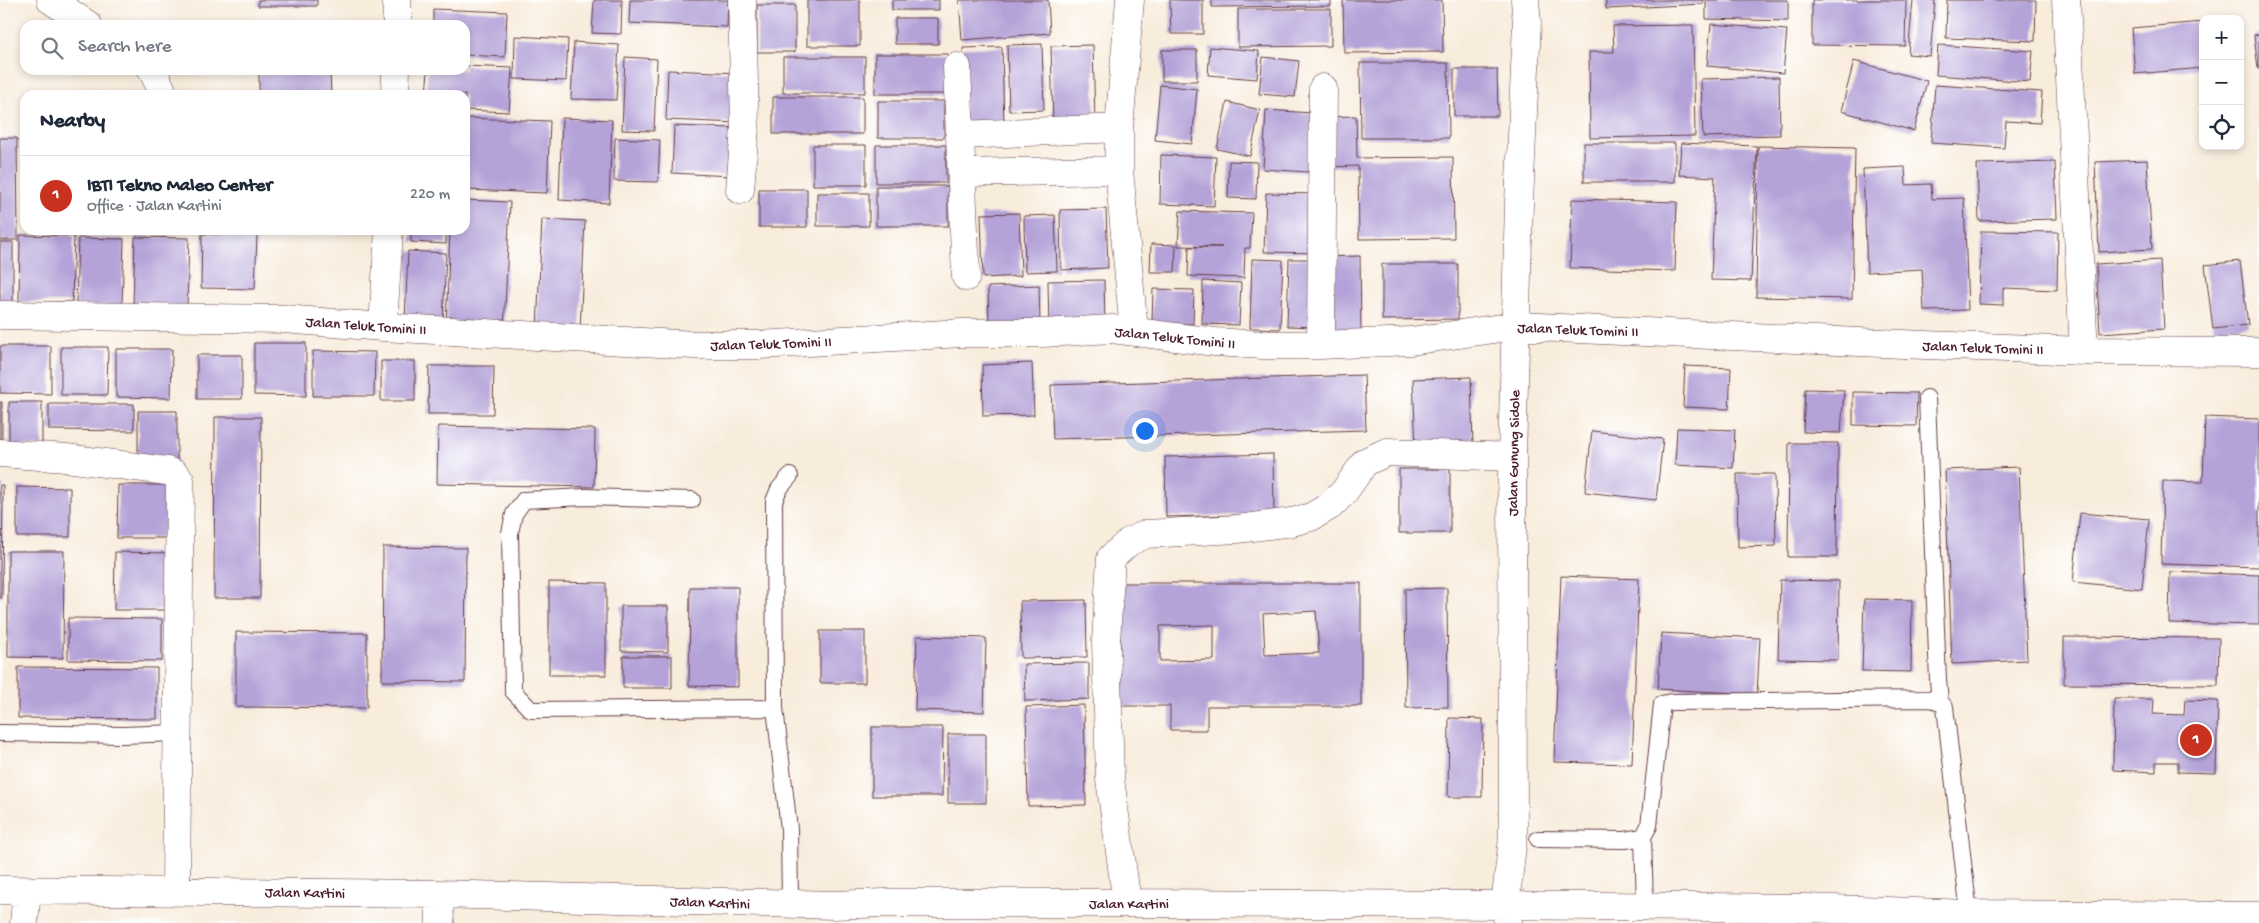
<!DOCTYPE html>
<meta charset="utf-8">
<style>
body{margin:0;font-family:"Gochi Hand",sans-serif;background:#f6f6f7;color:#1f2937}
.controls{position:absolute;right:15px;top:15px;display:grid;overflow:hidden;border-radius:10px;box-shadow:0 2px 8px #0003}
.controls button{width:45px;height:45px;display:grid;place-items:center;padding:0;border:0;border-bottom:1px solid #e0e1e3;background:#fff;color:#1f2937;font:25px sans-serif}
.you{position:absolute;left:1144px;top:430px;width:18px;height:18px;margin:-12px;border:4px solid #fff;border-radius:50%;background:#1a73e8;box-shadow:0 0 0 8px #1a73e833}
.badge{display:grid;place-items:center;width:32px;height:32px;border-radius:50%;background:#c8321e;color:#fff;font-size:16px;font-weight:700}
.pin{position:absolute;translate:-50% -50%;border:2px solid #fff;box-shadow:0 1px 5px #0006}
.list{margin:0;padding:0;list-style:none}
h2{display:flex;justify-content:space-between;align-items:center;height:65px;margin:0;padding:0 20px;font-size:21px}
h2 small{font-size:16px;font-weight:400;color:#747a83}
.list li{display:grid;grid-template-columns:32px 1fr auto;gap:15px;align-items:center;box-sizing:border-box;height:80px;padding:0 20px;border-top:1px solid #e0e1e3}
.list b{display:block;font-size:19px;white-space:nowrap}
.list p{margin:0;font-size:16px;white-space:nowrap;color:#747a83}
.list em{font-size:16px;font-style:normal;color:#747a83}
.icon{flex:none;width:28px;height:28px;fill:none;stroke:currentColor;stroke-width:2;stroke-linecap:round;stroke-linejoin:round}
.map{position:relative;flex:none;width:2259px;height:923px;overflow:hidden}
.search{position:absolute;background:#fff;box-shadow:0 2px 8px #0003;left:20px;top:20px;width:450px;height:55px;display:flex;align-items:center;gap:12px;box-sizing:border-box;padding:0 18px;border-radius:15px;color:#747a83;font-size:19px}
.panel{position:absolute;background:#fff;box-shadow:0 2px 8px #0003;left:20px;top:90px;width:450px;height:145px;border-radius:15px}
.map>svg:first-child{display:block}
.building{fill:#b4a2d8;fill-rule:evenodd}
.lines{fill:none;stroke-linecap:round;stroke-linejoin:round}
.service-casing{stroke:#643e45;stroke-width:18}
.minor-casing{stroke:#643e45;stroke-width:29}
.service{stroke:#fff;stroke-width:16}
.minor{stroke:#fff;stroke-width:28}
.labels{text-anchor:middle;stroke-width:4.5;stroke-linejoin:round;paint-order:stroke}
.street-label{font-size:15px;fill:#4a1f2b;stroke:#fff}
</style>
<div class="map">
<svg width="2259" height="923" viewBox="0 0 2259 923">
<rect width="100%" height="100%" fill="#fff"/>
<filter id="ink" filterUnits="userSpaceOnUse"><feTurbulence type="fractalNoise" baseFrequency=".02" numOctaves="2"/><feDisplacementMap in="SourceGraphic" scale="10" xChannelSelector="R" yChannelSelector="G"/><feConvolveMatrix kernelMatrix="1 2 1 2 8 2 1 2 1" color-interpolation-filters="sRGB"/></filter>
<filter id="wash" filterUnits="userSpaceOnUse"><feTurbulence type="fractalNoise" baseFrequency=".0096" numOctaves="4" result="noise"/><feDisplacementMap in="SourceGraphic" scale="20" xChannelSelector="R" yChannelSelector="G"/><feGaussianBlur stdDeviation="1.12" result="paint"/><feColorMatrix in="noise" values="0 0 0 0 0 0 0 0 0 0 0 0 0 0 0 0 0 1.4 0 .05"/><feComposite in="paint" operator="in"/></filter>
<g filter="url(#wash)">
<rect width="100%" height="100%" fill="#f8ecdb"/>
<g id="blocks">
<!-- building -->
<path class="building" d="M 258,0 L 317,0 L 317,6 L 258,6 Z
M 594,0 L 622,0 L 621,34 L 592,33 Z
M 630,0 L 728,0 L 727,27 L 629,23 Z
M 807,0 L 860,0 L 860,46 L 807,46 Z
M 892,0 L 939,0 L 939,10 L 892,10 Z
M 959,0 L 1048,0 L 1050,33 L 962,40 Z
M 1170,0 L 1203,0 L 1203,34 L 1171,34 Z
M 1212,0 L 1331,0 L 1331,6 L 1212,7 Z
M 1343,0 L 1442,0 L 1443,52 L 1344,53 Z
M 1606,0 L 1703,0 L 1703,4 L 1606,9 Z
M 1706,0 L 1788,0 L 1788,21 L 1706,19 Z
M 1812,0 L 1906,0 L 1905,46 L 1812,45 Z
M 1913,0 L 1935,0 L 1930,56 L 1908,54 Z
M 1947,0 L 2036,0 L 2035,41 L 1946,38 Z
M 757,5 L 795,5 L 795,52 L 757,52 Z
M 433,9 L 507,12 L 505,57 L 465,55 L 465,25 L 433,25 Z
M 1238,9 L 1331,9 L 1331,46 L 1238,47 Z
M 895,18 L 938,18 L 938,44 L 895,44 Z
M 2203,22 L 2203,68 L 2135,74 L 2131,28 Z
M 1711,24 L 1787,30 L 1783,73 L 1707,66 Z
M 1693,25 L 1695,136 L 1590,138 L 1589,52 L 1614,52 L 1613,26 Z
M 2259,34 L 2259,69 L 2258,69 L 2254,35 Z
M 515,36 L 568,39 L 566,81 L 514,79 Z
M 574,42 L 619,45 L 616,100 L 571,99 Z
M 1042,44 L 1044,110 L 1009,111 L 1007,45 Z
M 1093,45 L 1095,123 L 1053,125 L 1051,46 Z
M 1938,45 L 2033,51 L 2030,82 L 1936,75 Z
M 1002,47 L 1004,127 L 965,128 L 963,48 Z
M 1210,47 L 1259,51 L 1257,79 L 1208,75 Z
M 1162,50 L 1197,50 L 1197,81 L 1162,81 Z
M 875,54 L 948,54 L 948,94 L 875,94 Z
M 625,57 L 657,59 L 654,131 L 622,130 Z
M 783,57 L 865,57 L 865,93 L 783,93 Z
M 1263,57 L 1299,61 L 1295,97 L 1259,94 Z
M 1854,61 L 1927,81 L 1914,131 L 1841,111 Z
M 1360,63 L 1448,63 L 1449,138 L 1361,138 Z
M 465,66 L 512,68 L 509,112 L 465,110 L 465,95 L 426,95 L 428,70 L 465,70 Z
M 1454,69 L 1497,69 L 1498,116 L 1454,116 Z
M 259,70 L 330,70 L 331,95 L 259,95 Z
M 668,70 L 740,73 L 738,123 L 666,120 Z
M 1779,77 L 1780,135 L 1703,137 L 1701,79 Z
M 1160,85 L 1197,89 L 1192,144 L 1155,140 Z
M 1935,85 L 2042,92 L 2040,123 L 2006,121 L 2004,148 L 1931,143 Z
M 773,97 L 863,97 L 863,134 L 773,134 Z
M 878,101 L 944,101 L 944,138 L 878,138 Z
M 1227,102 L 1260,110 L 1250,156 L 1217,149 Z
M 1266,110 L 1312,113 L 1308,172 L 1263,169 Z
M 1356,116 L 1357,158 L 1453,157 L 1454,238 L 1359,239 L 1358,166 L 1326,167 L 1326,117 Z
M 465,118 L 550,121 L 547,193 L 465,190 Z
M 562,118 L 612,120 L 609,203 L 559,200 Z
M 674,126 L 733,128 L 731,176 L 672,173 Z
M 0,138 L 17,138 L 18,240 L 0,240 Z
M 615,138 L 660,140 L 658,182 L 614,181 Z
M 1584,143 L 1675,143 L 1675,182 L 1584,182 Z
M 1681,143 L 1757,146 L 1751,281 L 1711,280 L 1715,177 L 1679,175 Z
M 813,145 L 866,145 L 866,185 L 813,185 Z
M 876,145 L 946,145 L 946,183 L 876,183 Z
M 1758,146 L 1855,148 L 1852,299 L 1756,297 Z
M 1161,155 L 1216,157 L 1214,206 L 1160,204 Z
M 2147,160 L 2152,249 L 2099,252 L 2095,162 Z
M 1229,161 L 1257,162 L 1256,199 L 1228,198 Z
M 2055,162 L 2057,219 L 1979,221 L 1977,164 Z
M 1905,167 L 1906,185 L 1931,184 L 1932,199 L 1964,198 L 1968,310 L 1924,311 L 1922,269 L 1867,272 L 1863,169 Z
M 876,186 L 948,186 L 948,226 L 876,226 Z
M 759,189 L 807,189 L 807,227 L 759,227 Z
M 817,193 L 869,193 L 869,226 L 817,226 Z
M 1266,193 L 1318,194 L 1316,253 L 1264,252 Z
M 1572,199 L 1677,202 L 1675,271 L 1570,268 Z
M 465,200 L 510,202 L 504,329 L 446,327 L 450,230 L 465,230 Z
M 1106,209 L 1108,268 L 1061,270 L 1060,210 Z
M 1180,211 L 1252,213 L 1250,248 L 1245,248 L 1244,278 L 1188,276 L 1189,247 L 1222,247 L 1178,246 Z
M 1019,213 L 1021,276 L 983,278 L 981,214 Z
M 1055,215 L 1057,271 L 1025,272 L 1024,216 Z
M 542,219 L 585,221 L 580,331 L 537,329 Z
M 411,230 L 446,230 L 446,244 L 411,242 Z
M 1981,231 L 2058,232 L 2057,290 L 2003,288 L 2003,305 L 1979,304 Z
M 202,234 L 257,235 L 255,289 L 201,288 Z
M 20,235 L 74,236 L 72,302 L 19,302 Z
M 135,237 L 189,238 L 187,307 L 133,306 Z
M 78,238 L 124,239 L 122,306 L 76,305 Z
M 0,242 L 13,242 L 13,308 L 0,308 Z
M 1151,244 L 1176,245 L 1175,272 L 1150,272 Z
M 408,251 L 446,253 L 443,322 L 405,321 Z
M 1360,256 L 1361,337 L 1324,338 L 1323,257 Z
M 1252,259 L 1283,260 L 1280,329 L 1250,328 Z
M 1289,259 L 1317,259 L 1315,327 L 1287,326 Z
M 2160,260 L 2164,329 L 2100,333 L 2096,264 Z
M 2240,261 L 2248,325 L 2213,329 L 2205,265 Z
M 1382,264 L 1458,264 L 1458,319 L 1382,320 Z
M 1104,280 L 1105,328 L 1049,329 L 1048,281 Z
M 1203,281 L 1241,283 L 1239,325 L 1202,324 Z
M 1039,285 L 1040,323 L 989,324 L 988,287 Z
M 1153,289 L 1194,290 L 1193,324 L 1152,322 Z
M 254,343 L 306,343 L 306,396 L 254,395 Z
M 0,346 L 51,346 L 51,394 L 0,393 Z
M 61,347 L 108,347 L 107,395 L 61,395 Z
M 116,349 L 172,349 L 171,398 L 116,397 Z
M 313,351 L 375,352 L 374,396 L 313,396 Z
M 197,355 L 242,355 L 242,399 L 197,399 Z
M 381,361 L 415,361 L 415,401 L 381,401 Z
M 1032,363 L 1034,415 L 983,416 L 982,365 Z
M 429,366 L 494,366 L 493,414 L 428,414 Z
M 1685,366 L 1731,368 L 1729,409 L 1683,407 Z
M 1364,375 L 1366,430 L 1053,439 L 1051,385 Z
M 1471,377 L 1473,446 L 1416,448 L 1413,379 Z
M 1805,389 L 1844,390 L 1841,433 L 1803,432 Z
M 1853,392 L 1917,393 L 1916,426 L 1853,425 Z
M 0,402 L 2,402 L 2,439 L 0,439 Z
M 9,402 L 42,402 L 42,446 L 9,446 Z
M 49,404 L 134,404 L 134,431 L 49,430 Z
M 138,411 L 177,411 L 177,463 L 138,462 Z
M 215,417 L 261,417 L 260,598 L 214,598 Z
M 2205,417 L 2259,419 L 2259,567 L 2161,564 L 2163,481 L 2203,482 Z
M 438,426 L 595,429 L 594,487 L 437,484 Z
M 1677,428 L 1735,430 L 1733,468 L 1675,465 Z
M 1592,431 L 1663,439 L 1656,500 L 1585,492 Z
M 1789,443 L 1838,443 L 1837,557 L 1788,557 Z
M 1273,454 L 1274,514 L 1166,517 L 1165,457 Z
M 2019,467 L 2027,660 L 1952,664 L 1945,470 Z
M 1399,469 L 1450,469 L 1450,533 L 1399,533 Z
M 1737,474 L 1775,474 L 1776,546 L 1738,547 Z
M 0,485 L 3,485 L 2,598 L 0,598 Z
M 118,485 L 176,485 L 176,538 L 117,538 Z
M 17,487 L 70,488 L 70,537 L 17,537 Z
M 2080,513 L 2149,519 L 2142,589 L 2073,582 Z
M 383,547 L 466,548 L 465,682 L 382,681 Z
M 8,551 L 64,551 L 63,658 L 8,657 Z
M 115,552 L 170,553 L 170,610 L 114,610 Z
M 2170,572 L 2259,575 L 2259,625 L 2169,623 Z
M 1561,576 L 1639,579 L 1632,764 L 1554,762 Z
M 1780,580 L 1839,581 L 1838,660 L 1778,659 Z
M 549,582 L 606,583 L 606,675 L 549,675 Z
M 1120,583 L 1361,583 L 1361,706 L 1207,706 L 1207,730 L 1170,730 L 1170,706 L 1120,706 ZM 1316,611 L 1319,653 L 1265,655 L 1263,614 ZM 1214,625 L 1214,660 L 1160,661 L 1160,626 Z
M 690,587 L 738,587 L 738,687 L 689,686 Z
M 1447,588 L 1448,707 L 1406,708 L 1405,589 Z
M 1864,599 L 1912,600 L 1911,672 L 1862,671 Z
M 1086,600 L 1087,657 L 1021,658 L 1020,601 Z
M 621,606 L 668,606 L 668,652 L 621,651 Z
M 68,618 L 162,619 L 162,661 L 68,660 Z
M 820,631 L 865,631 L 865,683 L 820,683 Z
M 236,632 L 367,633 L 367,708 L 236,707 Z
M 1661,633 L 1760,638 L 1757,694 L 1658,689 Z
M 917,636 L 986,638 L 984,712 L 915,710 Z
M 2064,637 L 2219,638 L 2218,685 L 2064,684 Z
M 623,656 L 672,656 L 672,688 L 623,688 Z
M 1089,663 L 1089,699 L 1025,701 L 1024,664 Z
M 18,667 L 157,668 L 157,719 L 18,718 Z
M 2114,699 L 2154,699 L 2153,714 L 2184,715 L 2185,700 L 2218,701 L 2216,773 L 2178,772 L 2178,762 L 2156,762 L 2156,772 L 2113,770 Z
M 1084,705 L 1086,805 L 1028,806 L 1026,707 Z
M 1449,718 L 1483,719 L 1482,797 L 1448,797 Z
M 872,727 L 943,727 L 942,796 L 872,796 Z
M 948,734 L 986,734 L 986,803 L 948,803 Z"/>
</g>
</g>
<g filter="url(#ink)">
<use href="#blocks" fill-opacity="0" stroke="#643e45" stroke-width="1"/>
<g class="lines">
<defs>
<path id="service" d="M 1927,398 L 1938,680 L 1940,702 L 1945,707 L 1969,914
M 790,476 L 779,489 L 774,501 L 775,708 L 789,829 L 790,904
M 692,500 L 585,497 L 524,500 L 514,514 L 510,533 L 513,691 L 531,710 L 775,708
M 0,733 L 123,735 L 177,733
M 1643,837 L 1645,906
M 1538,839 L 1625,840 L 1643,837 L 1649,826 L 1662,704 L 1671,702 L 1931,699 L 1940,702"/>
<path id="minor" d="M 51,0 L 88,25
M 1130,0 L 1119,128 L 1119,170 L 1134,331
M 2066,0 L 2084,351
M 397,25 L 397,0
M 957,67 L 966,277
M 152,70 L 161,88
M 395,95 L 396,70
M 961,135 L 1119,128
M 962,173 L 1119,170
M 740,190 L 745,127 L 742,0
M 0,315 L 284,319 L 383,327 L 694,345 L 759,345 L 962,333 L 1043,333 L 1112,329 L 1215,342 L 1263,345 L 1321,345 L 1411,341 L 1515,326 L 1925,345 L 2084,351 L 2259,352
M 383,327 L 389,230
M 1321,345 L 1323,88
M 0,453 L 66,458 L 167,471 L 175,474 L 180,480 L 176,891
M 0,890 L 439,894 L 834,905 L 884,903 L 1127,903 L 1505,905 L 1805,908 L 1969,914 L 2259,916
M 439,894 L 440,923
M 1127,903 L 1110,779 L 1106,642 L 1111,558 L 1129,542 L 1146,534 L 1237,529 L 1292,522 L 1311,517 L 1330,506 L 1344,492 L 1365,462 L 1387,452 L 1512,457
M 24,923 L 27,890
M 1508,923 L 1505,905 L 1513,838 L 1512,457 L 1519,203 L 1527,23 L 1525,0"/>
</defs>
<!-- service casing -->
<use href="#service" class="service-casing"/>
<!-- minor casing -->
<use href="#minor" class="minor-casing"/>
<!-- service -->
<use href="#service" class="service"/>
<!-- minor -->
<use href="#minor" class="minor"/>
</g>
</g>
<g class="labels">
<!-- street labels -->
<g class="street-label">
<text transform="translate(366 325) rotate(4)" y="5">Jalan Teluk Tomini II</text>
<text transform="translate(1578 329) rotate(2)" y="5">Jalan Teluk Tomini II</text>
<text transform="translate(1175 337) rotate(6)" y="5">Jalan Teluk Tomini II</text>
<text transform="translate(771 343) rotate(-2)" y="5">Jalan Teluk Tomini II</text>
<text transform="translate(1983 347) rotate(2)" y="5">Jalan Teluk Tomini II</text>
<text transform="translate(1513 453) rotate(-89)" y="5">Jalan Gunung Sidole</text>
<text transform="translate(305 892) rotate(1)" y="5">Jalan Kartini</text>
<text transform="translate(710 902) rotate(2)" y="5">Jalan Kartini</text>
<text x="1129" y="908">Jalan Kartini</text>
</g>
</g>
</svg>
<div class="controls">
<button>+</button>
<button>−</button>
<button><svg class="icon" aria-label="locate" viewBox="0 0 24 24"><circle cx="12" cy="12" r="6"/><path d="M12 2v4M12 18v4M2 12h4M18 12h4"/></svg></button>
</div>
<div class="you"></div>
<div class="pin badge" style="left:2196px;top:740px">1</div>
<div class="search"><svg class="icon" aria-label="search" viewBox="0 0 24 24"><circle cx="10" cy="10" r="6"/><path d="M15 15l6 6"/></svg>Search here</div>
<section class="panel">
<h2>Nearby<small></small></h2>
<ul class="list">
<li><span class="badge">1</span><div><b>IBTI Tekno Maleo Center</b><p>Office · Jalan Kartini</p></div><em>220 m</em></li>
</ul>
</section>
</div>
